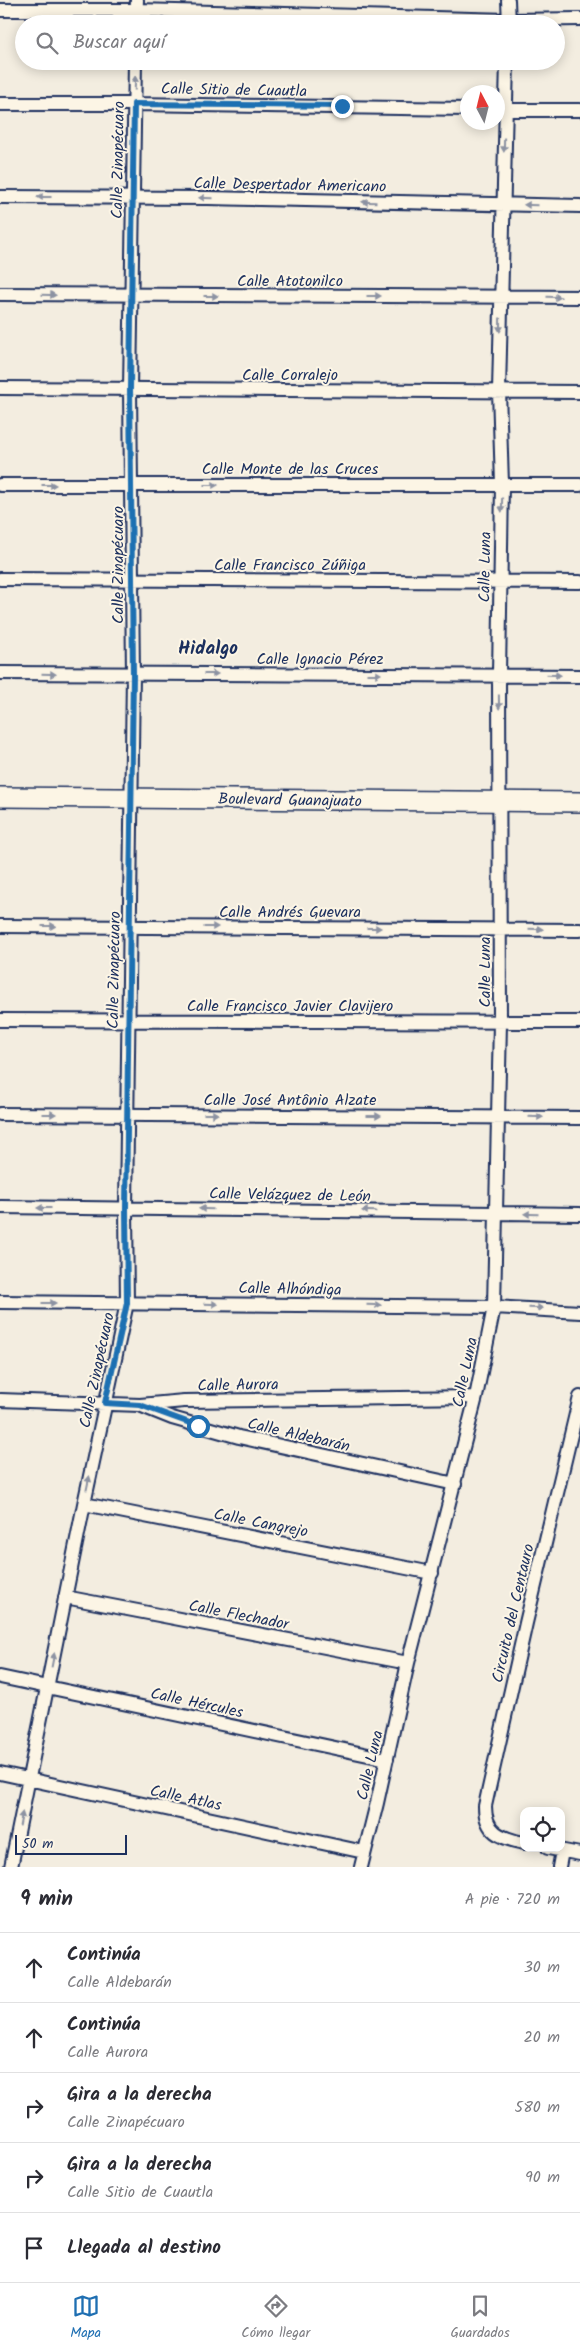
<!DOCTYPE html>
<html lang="es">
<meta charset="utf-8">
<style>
body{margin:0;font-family:Kalam,sans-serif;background:#f7f7f7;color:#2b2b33}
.controls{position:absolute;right:15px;bottom:15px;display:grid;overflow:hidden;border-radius:10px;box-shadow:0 2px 12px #0003}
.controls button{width:45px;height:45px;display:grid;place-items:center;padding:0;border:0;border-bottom:1px solid #e1e1e2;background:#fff;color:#2b2b33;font:25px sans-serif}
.compass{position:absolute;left:460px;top:85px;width:45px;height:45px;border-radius:50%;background:#fff;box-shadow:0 2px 12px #0003;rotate:353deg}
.scale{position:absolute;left:15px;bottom:12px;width:112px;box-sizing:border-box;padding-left:5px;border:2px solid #1b2f5e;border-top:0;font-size:14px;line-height:18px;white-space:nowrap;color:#1b2f5e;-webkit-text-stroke:4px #fcf5e5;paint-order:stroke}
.stop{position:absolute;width:15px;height:15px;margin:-11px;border:4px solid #1f6fb2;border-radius:50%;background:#fff}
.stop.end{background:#1f6fb2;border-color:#fff;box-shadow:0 1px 5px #0008}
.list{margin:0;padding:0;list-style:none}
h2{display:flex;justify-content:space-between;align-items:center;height:65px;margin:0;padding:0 20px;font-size:21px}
h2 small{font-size:16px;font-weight:400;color:#7c7c81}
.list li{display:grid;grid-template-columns:32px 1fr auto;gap:15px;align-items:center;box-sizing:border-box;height:70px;padding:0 20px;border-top:1px solid #e1e1e2}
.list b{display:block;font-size:19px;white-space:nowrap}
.list p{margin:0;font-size:16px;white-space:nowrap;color:#7c7c81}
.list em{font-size:16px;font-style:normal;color:#7c7c81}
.icon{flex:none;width:28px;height:28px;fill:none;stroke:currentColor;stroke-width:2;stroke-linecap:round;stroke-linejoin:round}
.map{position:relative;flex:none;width:580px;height:1867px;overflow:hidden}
.search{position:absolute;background:#fff;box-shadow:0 2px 12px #0003;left:15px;right:15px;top:15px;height:55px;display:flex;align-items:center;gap:12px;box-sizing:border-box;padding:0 18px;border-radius:28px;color:#7c7c81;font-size:19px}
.sheet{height:415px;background:#fff}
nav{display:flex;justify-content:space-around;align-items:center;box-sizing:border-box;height:70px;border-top:1px solid #e1e1e2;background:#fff;font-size:14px;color:#7c7c81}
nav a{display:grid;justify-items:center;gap:2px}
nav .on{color:#1f6fb2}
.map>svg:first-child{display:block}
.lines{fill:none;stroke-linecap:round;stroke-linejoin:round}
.street-casing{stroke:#1b2f5e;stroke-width:16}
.secondary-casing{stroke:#1b2f5e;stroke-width:22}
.street{stroke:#fcf5e5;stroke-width:12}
.secondary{stroke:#fcf5e5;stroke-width:19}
.oneway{fill:#8c92a2}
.route{stroke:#1f6fb2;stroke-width:6}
.labels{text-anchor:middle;stroke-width:4;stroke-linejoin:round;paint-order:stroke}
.street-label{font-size:16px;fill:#1b2f5e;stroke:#fcf5e5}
.quarter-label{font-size:19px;font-weight:bold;fill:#1b2f5e;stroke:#fcf5e5}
</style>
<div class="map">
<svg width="580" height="1867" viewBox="0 0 580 1867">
<rect width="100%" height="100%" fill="#f3ede0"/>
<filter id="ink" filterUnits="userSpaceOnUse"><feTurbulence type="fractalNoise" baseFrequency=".02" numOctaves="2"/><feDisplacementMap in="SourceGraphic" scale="10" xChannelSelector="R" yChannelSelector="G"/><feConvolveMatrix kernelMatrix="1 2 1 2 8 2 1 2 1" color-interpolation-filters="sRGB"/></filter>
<g filter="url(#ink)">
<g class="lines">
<defs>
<path id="street" d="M 508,0 L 509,24
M 0,10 L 137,10 L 509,20 L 580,19
M 136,24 L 137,0
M 0,104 L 134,104 L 468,109
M 498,110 L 580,110
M 0,197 L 208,198 L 580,206
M 0,294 L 580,297
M 0,388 L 580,392
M 0,485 L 580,485
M 0,579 L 580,582
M 0,673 L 580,676
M 0,926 L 580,930
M 0,1020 L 580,1022
M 0,1114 L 580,1118
M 0,1207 L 580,1214
M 0,1302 L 494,1307 L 580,1312
M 0,1400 L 140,1405 L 184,1401 L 476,1397
M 142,1406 L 172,1418 L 239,1437 L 455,1484
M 84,1504 L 432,1573
M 65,1597 L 408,1663
M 0,1677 L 387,1759
M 0,1773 L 364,1852
M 524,1843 C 500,1838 485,1832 485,1806 L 526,1623 L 580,1397
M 548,1848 L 580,1854
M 11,1867 L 84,1504 L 127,1303 L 126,1208 L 133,674 L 130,389 L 135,61
M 361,1867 L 377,1803 L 408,1663 L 476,1397 L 494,1307 L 500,1022 L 499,674 L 502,484 L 499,391 L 507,61
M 559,1867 L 562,1851"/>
<path id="secondary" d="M 0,797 L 580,802"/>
</defs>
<!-- street casing -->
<use href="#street" class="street-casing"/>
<!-- secondary casing -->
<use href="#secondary" class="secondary-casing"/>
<!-- street -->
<use href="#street" class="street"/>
<!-- secondary -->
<use href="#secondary" class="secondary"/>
</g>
<!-- one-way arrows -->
<defs><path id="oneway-solid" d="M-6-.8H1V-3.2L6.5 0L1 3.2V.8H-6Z" transform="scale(1.25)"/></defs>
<g class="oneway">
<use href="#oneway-solid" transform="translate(135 83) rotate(-88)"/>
<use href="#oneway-solid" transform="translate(504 145) rotate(91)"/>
<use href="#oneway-solid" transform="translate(44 197) rotate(-180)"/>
<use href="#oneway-solid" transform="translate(206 198) rotate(-179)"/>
<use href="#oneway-solid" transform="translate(369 202) rotate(-179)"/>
<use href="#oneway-solid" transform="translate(531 205) rotate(-179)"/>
<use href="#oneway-solid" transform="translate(49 295) rotate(1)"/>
<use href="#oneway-solid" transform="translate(211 296)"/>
<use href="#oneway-solid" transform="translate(374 296)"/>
<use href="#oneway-solid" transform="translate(554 297) rotate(1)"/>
<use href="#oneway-solid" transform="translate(500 325) rotate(91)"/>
<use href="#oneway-solid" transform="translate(49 485)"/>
<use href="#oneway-solid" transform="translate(211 485)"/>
<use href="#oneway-solid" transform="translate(502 505) rotate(91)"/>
<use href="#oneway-solid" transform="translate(49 674) rotate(1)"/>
<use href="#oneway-solid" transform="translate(211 674)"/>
<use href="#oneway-solid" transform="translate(374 674)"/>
<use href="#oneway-solid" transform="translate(554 675) rotate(1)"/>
<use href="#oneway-solid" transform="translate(499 702) rotate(89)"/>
<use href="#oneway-solid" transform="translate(49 926)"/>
<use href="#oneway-solid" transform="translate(211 927)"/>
<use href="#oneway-solid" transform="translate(374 928)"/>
<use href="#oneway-solid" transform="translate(536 929) rotate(1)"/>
<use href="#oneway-solid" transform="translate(49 1114)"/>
<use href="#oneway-solid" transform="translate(211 1114)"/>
<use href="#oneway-solid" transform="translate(374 1116)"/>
<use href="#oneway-solid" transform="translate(536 1117) rotate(1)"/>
<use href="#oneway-solid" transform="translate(44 1208) rotate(-180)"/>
<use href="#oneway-solid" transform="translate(206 1209) rotate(-179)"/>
<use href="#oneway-solid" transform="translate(369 1211) rotate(-179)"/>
<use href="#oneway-solid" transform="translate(531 1214) rotate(-179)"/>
<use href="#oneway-solid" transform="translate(49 1303)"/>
<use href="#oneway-solid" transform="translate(211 1304) rotate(1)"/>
<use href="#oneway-solid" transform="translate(374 1305) rotate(1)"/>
<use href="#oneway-solid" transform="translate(536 1308) rotate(2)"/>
<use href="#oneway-solid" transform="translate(88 1483) rotate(-78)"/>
<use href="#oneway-solid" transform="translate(53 1660) rotate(-79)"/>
<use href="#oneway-solid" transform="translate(21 1819) rotate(-79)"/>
</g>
</g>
<g class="lines" filter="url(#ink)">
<!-- route -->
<path class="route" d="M 198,1426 L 140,1405 L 105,1403 L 127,1303 L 126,1208 L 133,674 L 130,389 L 134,104 L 342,106"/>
</g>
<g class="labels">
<!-- street labels -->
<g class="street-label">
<text transform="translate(234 89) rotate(1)" y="6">Calle Sitio de Cuautla</text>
<text transform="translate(117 160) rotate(-89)" y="6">Calle Zinapécuaro</text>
<text transform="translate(290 184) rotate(1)" y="6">Calle Despertador Americano</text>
<text x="290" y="286">Calle Atotonilco</text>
<text x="290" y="380">Calle Corralejo</text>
<text x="290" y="474">Calle Monte de las Cruces</text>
<text x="290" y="570">Calle Francisco Zúñiga</text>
<text transform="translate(117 565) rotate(-90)" y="6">Calle Zinapécuaro</text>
<text transform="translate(484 567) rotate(-89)" y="6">Calle Luna</text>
<text x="320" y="664">Calle Ignacio Pérez</text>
<text transform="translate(290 799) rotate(1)" y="6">Boulevard Guanajuato</text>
<text x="290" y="917">Calle Andrés Guevara</text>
<text transform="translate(113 970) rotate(-89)" y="6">Calle Zinapécuaro</text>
<text transform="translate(484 972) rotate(-90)" y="6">Calle Luna</text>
<text x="290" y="1011">Calle Francisco Javier Clavijero</text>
<text x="290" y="1105">Calle José Antônio Alzate</text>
<text transform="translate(290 1194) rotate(1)" y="6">Calle Velázquez de León</text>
<text transform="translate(290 1288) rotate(1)" y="6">Calle Alhóndiga</text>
<text transform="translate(96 1370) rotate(-78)" y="6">Calle Zinapécuaro</text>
<text transform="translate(464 1372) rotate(-78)" y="6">Calle Luna</text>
<text transform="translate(238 1384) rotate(-1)" y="6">Calle Aurora</text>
<text transform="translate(299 1434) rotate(13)" y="6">Calle Aldebarán</text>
<text transform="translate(261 1522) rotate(11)" y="6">Calle Cangrejo</text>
<text transform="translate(512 1613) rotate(-77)" y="6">Circuito del Centauro</text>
<text transform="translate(239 1614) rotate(11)" y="6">Calle Flechador</text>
<text transform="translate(197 1702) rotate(12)" y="6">Calle Hércules</text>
<text transform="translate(369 1765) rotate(-77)" y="6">Calle Luna</text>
<text transform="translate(186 1797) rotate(12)" y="6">Calle Atlas</text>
</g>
<!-- quarter labels -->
<g class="quarter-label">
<text x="208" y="654">Hidalgo</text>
</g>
</g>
</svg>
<div class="controls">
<button><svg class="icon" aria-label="locate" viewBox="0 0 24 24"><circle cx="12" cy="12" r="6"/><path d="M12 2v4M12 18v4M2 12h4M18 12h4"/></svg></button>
</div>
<svg class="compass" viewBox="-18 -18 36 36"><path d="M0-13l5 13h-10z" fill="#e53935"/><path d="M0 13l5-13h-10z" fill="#7c7c81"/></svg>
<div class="scale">50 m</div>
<div class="stop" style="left:198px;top:1426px"></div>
<div class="stop end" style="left:342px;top:106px"></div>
<div class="search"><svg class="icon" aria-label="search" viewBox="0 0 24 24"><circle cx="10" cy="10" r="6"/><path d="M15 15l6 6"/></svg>Buscar aquí</div>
</div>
<section class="sheet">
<h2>9 min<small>A pie · 720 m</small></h2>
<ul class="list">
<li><svg class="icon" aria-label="ahead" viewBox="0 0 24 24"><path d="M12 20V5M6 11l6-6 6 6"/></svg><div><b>Continúa</b><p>Calle Aldebarán</p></div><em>30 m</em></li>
<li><svg class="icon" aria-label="ahead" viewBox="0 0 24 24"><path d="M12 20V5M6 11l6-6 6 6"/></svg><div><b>Continúa</b><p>Calle Aurora</p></div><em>20 m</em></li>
<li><svg class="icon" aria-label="right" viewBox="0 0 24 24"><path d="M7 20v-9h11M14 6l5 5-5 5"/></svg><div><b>Gira a la derecha</b><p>Calle Zinapécuaro</p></div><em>580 m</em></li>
<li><svg class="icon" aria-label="right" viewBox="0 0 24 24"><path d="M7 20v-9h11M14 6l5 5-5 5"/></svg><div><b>Gira a la derecha</b><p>Calle Sitio de Cuautla</p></div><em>90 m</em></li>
<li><svg class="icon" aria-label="arrive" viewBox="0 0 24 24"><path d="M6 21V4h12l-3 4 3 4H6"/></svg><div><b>Llegada al destino</b></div></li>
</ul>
</section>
<nav>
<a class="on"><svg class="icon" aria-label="map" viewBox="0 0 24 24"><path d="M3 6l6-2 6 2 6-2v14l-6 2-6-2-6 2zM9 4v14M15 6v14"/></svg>Mapa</a>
<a><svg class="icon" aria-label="directions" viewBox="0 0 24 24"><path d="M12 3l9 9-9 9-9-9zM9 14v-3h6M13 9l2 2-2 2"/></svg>Cómo llegar</a>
<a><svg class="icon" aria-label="saved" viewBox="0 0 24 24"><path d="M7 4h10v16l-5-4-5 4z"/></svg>Guardados</a>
</nav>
